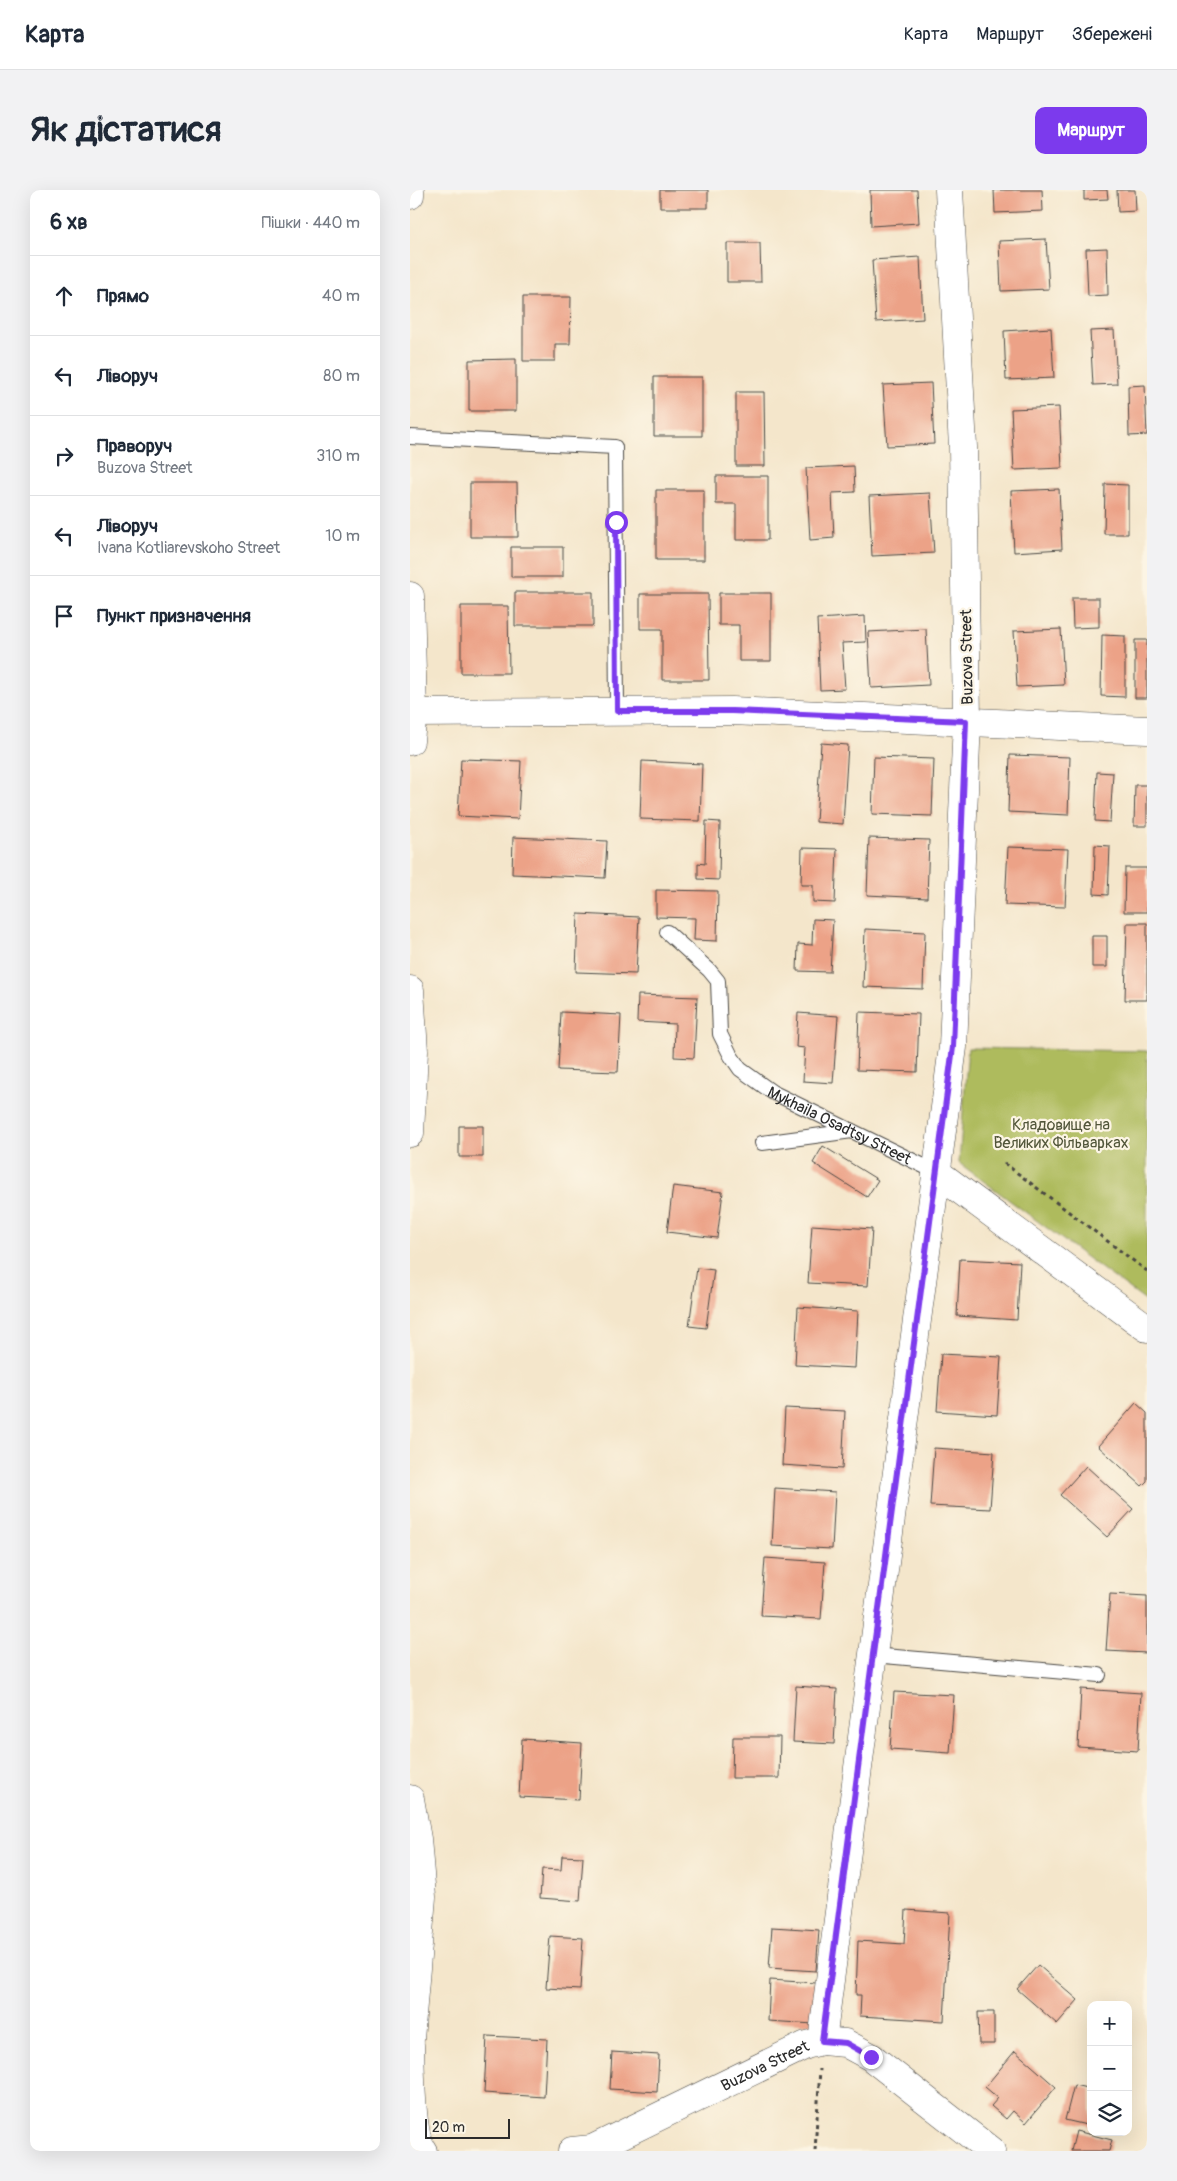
<!DOCTYPE html>
<html lang="uk">
<meta charset="utf-8">
<style>
body{margin:0;font-family:Pangolin,sans-serif;background:#f2f2f3;color:#1f2937}
.controls{position:absolute;right:15px;bottom:15px;display:grid;overflow:hidden;border-radius:10px;box-shadow:0 5px 20px #0002}
.controls button{width:45px;height:45px;display:grid;place-items:center;padding:0;border:0;border-bottom:1px solid #e0e1e3;background:#fff;color:#1f2937;font:25px sans-serif}
.scale{position:absolute;left:15px;bottom:12px;width:85px;box-sizing:border-box;padding-left:5px;border:2px solid #2b2b2b;border-top:0;font-size:14px;line-height:18px;white-space:nowrap;color:#2b2b2b;-webkit-text-stroke:4px #fcf5e5;paint-order:stroke}
.stop{position:absolute;width:15px;height:15px;margin:-11px;border:4px solid #7c3aed;border-radius:50%;background:#fff}
.stop.end{background:#7c3aed;border-color:#fff;box-shadow:0 1px 5px #0008}
.list{margin:0;padding:0;list-style:none}
h2{display:flex;justify-content:space-between;align-items:center;height:65px;margin:0;padding:0 20px;font-size:21px}
h2 small{font-size:16px;font-weight:400;color:#747a83}
.list li{display:grid;grid-template-columns:32px 1fr auto;gap:15px;align-items:center;box-sizing:border-box;height:80px;padding:0 20px;border-top:1px solid #e0e1e3}
.list b{display:block;font-size:19px;white-space:nowrap}
.list p{margin:0;font-size:16px;white-space:nowrap;color:#747a83}
.list em{font-size:16px;font-style:normal;color:#747a83}
.icon{flex:none;width:28px;height:28px;fill:none;stroke:currentColor;stroke-width:2;stroke-linecap:round;stroke-linejoin:round}
.map{position:relative;flex:none;width:737px;height:1961px;overflow:hidden;border-radius:10px}
header{display:flex;align-items:center;gap:30px;box-sizing:border-box;height:70px;padding:0 25px;background:#fff;border-bottom:1px solid #e0e1e3}
header strong{font-size:24px}
nav{display:flex;gap:28px;margin-inline-start:auto;font-size:18px}
.intro{display:flex;align-items:center;justify-content:space-between;box-sizing:border-box;height:120px;padding:0 30px}
h1{margin:0;font-size:35px}
.button{padding:12px 22px;border-radius:10px;background:#7c3aed;color:#fff;font-size:18px;font-weight:700}
main{display:flex;gap:30px;padding:0 30px}
aside{flex:1;background:#fff;border-radius:10px;box-shadow:0 5px 20px #0002}
.map>svg:first-child{display:block}
.green{fill:#aebb5d;stroke:#6c7344}
.building{fill:#eca287}
.lines{fill:none;stroke-linecap:round;stroke-linejoin:round}
.service-casing{stroke:#494743;stroke-width:16}
.minor-casing{stroke:#494743;stroke-width:29}
.path{stroke:#494743;stroke-width:3;stroke-dasharray:4 4;stroke-linecap:butt}
.service{stroke:#fff;stroke-width:14}
.minor{stroke:#fff;stroke-width:28}
.route{stroke:#7c3aed;stroke-width:6}
.labels{text-anchor:middle;stroke-width:4.5;stroke-linejoin:round;paint-order:stroke}
.street-label{font-size:16px;fill:#2b2b2b;stroke:#fcf5e5}
.park-label{font-size:16px;fill:#52563a;stroke:#fcf5e5}
</style>
<header>
<strong>Карта</strong>
<nav><a>Карта</a><a>Маршрут</a><a>Збережені</a></nav>
</header>
<div class="intro"><h1>Як дістатися</h1><a class="button">Маршрут</a></div>
<main>
<aside>
<h2>6 хв<small>Пішки · 440 m</small></h2>
<ul class="list">
<li><svg class="icon" aria-label="ahead" viewBox="0 0 24 24"><path d="M12 20V5M6 11l6-6 6 6"/></svg><div><b>Прямо</b></div><em>40 m</em></li>
<li><svg class="icon" aria-label="left" viewBox="0 0 24 24"><path d="M17 20v-9H6M10 6l-5 5 5 5"/></svg><div><b>Ліворуч</b></div><em>80 m</em></li>
<li><svg class="icon" aria-label="right" viewBox="0 0 24 24"><path d="M7 20v-9h11M14 6l5 5-5 5"/></svg><div><b>Праворуч</b><p>Buzova Street</p></div><em>310 m</em></li>
<li><svg class="icon" aria-label="left" viewBox="0 0 24 24"><path d="M17 20v-9H6M10 6l-5 5 5 5"/></svg><div><b>Ліворуч</b><p>Ivana Kotliarevskoho Street</p></div><em>10 m</em></li>
<li><svg class="icon" aria-label="arrive" viewBox="0 0 24 24"><path d="M6 21V4h12l-3 4 3 4H6"/></svg><div><b>Пункт призначення</b></div></li>
</ul>
</aside>
<div class="map">
<svg width="737" height="1961" viewBox="0 0 737 1961">
<rect width="100%" height="100%" fill="#fcf5e5"/>
<filter id="ink" filterUnits="userSpaceOnUse"><feTurbulence type="fractalNoise" baseFrequency=".02" numOctaves="2"/><feDisplacementMap in="SourceGraphic" scale="10" xChannelSelector="R" yChannelSelector="G"/><feConvolveMatrix kernelMatrix="1 2 1 2 8 2 1 2 1" color-interpolation-filters="sRGB"/></filter>
<filter id="wash" filterUnits="userSpaceOnUse"><feTurbulence type="fractalNoise" baseFrequency=".0096" numOctaves="4" result="noise"/><feDisplacementMap in="SourceGraphic" scale="20" xChannelSelector="R" yChannelSelector="G"/><feGaussianBlur stdDeviation="1.12" result="paint"/><feColorMatrix in="noise" values="0 0 0 0 0 0 0 0 0 0 0 0 0 0 0 0 0 1.4 0 .05"/><feComposite in="paint" operator="in"/></filter>
<g filter="url(#wash)">
<rect width="100%" height="100%" fill="#f4e6cb"/>
<!-- green -->
<path class="green" d="M 558,858 L 737,861 L 737,1112 L 549,973 Z"/>
<g id="blocks">
<!-- building -->
<path class="building" d="M 250,0 L 298,0 L 298,18 L 250,18 Z
M 460,0 L 507,0 L 509,33 L 461,36 Z
M 584,0 L 632,0 L 633,21 L 585,23 Z
M 674,0 L 697,0 L 698,9 L 674,10 Z
M 707,0 L 725,0 L 726,21 L 708,22 Z
M 636,49 L 639,99 L 591,101 L 589,51 Z
M 317,53 L 350,53 L 351,92 L 317,92 Z
M 697,58 L 698,105 L 678,106 L 676,59 Z
M 510,67 L 513,129 L 466,132 L 462,70 Z
M 113,107 L 161,107 L 160,154 L 145,154 L 145,171 L 113,171 Z
M 641,138 L 644,188 L 596,190 L 594,141 Z
M 704,140 L 707,194 L 683,195 L 680,141 Z
M 106,169 L 106,221 L 59,221 L 59,170 Z
M 244,187 L 292,187 L 292,246 L 244,246 Z
M 521,193 L 524,254 L 477,256 L 473,195 Z
M 735,195 L 737,245 L 719,246 L 718,196 Z
M 326,202 L 354,202 L 355,276 L 326,276 Z
M 649,217 L 652,278 L 604,280 L 601,219 Z
M 444,276 L 445,302 L 422,303 L 424,348 L 400,350 L 396,278 Z
M 306,286 L 358,286 L 358,350 L 326,350 L 326,314 L 306,314 Z
M 60,293 L 107,293 L 108,347 L 60,347 Z
M 695,294 L 718,295 L 718,344 L 694,344 Z
M 649,299 L 652,359 L 604,362 L 601,301 Z
M 246,300 L 294,300 L 294,370 L 246,370 Z
M 520,303 L 524,363 L 462,366 L 459,306 Z
M 101,357 L 153,357 L 153,387 L 101,387 Z
M 105,402 L 183,402 L 183,436 L 105,436 Z
M 309,403 L 361,403 L 361,471 L 329,471 L 329,435 L 309,435 Z
M 230,404 L 298,404 L 299,490 L 252,490 L 252,439 L 230,439 Z
M 662,408 L 689,408 L 689,437 L 663,438 Z
M 51,416 L 98,416 L 99,483 L 51,483 Z
M 455,426 L 456,452 L 432,453 L 435,499 L 410,500 L 407,429 Z
M 516,439 L 519,495 L 461,498 L 458,442 Z
M 651,439 L 654,495 L 607,497 L 604,441 Z
M 692,445 L 715,446 L 715,507 L 691,506 Z
M 725,450 L 737,450 L 737,508 L 725,508 Z
M 411,553 L 438,555 L 433,634 L 406,632 Z
M 600,565 L 660,567 L 658,625 L 598,622 Z
M 464,567 L 524,569 L 522,626 L 462,624 Z
M 51,569 L 111,571 L 108,629 L 48,626 Z
M 232,571 L 292,574 L 290,631 L 230,629 Z
M 687,582 L 703,583 L 700,632 L 685,631 Z
M 725,595 L 737,595 L 737,636 L 724,636 Z
M 296,631 L 310,632 L 309,690 L 288,689 L 288,673 L 295,674 Z
M 103,647 L 197,651 L 195,688 L 102,684 Z
M 459,648 L 519,650 L 517,708 L 457,705 Z
M 685,655 L 700,656 L 698,705 L 684,704 Z
M 598,657 L 658,659 L 655,717 L 595,715 Z
M 392,658 L 427,659 L 425,713 L 403,712 L 403,695 L 391,695 Z
M 715,678 L 737,678 L 737,722 L 714,722 Z
M 246,700 L 308,701 L 307,751 L 284,750 L 285,728 L 246,727 Z
M 168,724 L 229,727 L 226,784 L 166,782 Z
M 403,729 L 423,730 L 420,782 L 387,781 L 388,754 L 402,755 Z
M 717,733 L 737,733 L 737,810 L 715,810 Z
M 455,739 L 515,742 L 513,799 L 453,797 Z
M 682,746 L 697,746 L 697,777 L 682,777 Z
M 228,805 L 287,807 L 284,868 L 264,867 L 265,834 L 227,832 Z
M 151,822 L 211,825 L 208,882 L 148,880 Z
M 449,822 L 509,824 L 507,882 L 447,880 Z
M 388,823 L 428,826 L 423,893 L 393,891 L 395,858 L 386,857 Z
M 49,936 L 73,936 L 73,967 L 49,967 Z
M 413,956 L 468,990 L 457,1007 L 403,973 Z
M 263,996 L 313,1002 L 307,1048 L 257,1042 Z
M 402,1035 L 462,1039 L 458,1096 L 398,1093 Z
M 550,1069 L 610,1072 L 607,1130 L 547,1126 Z
M 287,1078 L 304,1080 L 296,1138 L 279,1136 Z
M 388,1117 L 448,1121 L 445,1178 L 385,1175 Z
M 531,1164 L 591,1167 L 587,1225 L 527,1221 Z
M 726,1213 L 737,1223 L 737,1291 L 732,1296 L 688,1256 Z
M 375,1218 L 435,1221 L 432,1279 L 372,1275 Z
M 524,1258 L 584,1262 L 580,1319 L 520,1316 Z
M 676,1276 L 723,1319 L 697,1347 L 650,1305 Z
M 365,1298 L 425,1302 L 422,1359 L 362,1356 Z
M 355,1368 L 415,1372 L 411,1429 L 351,1426 Z
M 700,1404 L 737,1406 L 737,1463 L 696,1461 Z
M 386,1496 L 427,1499 L 424,1554 L 383,1552 Z
M 671,1499 L 731,1503 L 728,1561 L 668,1557 Z
M 484,1502 L 544,1505 L 540,1563 L 480,1559 Z
M 323,1547 L 370,1547 L 369,1588 L 322,1588 Z
M 112,1549 L 172,1553 L 169,1610 L 109,1607 Z
M 152,1666 L 173,1667 L 170,1711 L 130,1708 L 132,1679 L 151,1680 Z
M 496,1720 L 540,1723 L 534,1831 L 450,1826 L 451,1805 L 446,1805 L 448,1751 L 494,1754 Z
M 362,1737 L 409,1740 L 406,1781 L 359,1778 Z
M 140,1746 L 173,1748 L 170,1800 L 136,1798 Z
M 628,1775 L 668,1810 L 647,1834 L 607,1799 Z
M 360,1790 L 406,1793 L 404,1834 L 358,1831 Z
M 568,1822 L 584,1822 L 584,1854 L 569,1854 Z
M 77,1846 L 137,1849 L 134,1907 L 74,1903 Z
M 605,1861 L 646,1897 L 616,1933 L 603,1921 L 596,1929 L 581,1916 L 588,1908 L 575,1897 Z
M 202,1862 L 249,1865 L 247,1902 L 200,1899 Z
M 664,1895 L 681,1899 L 681,1936 L 655,1930 Z
M 666,1941 L 702,1950 L 699,1961 L 661,1961 Z"/>
</g>
</g>
<g filter="url(#ink)">
<use href="#blocks" fill-opacity="0" stroke="#494743" stroke-width="1"/>
<g class="lines">
<defs>
<g id="service">
<path d="M 0,247 L 205,257 L 207,521"/>
<path id="s1" d="M 257,742 L 299,780 L 308,791 L 310,844 L 321,866 L 330,879 L 362,902 L 526,982"/>
<path d="M 352,953 L 442,941"/>
<path d="M 463,1465 L 689,1485"/>
</g>
<g id="minor">
<path d="M 0,5 L 0,0"/>
<path d="M 0,406 L 3,523 L 0,551"/>
<path d="M 3,523 L 322,521 L 737,540"/>
<path d="M 0,800 L 4,861 L 0,943"/>
<path d="M 526,982 L 737,1138"/>
<path d="M 0,1609 L 7,1649 L 12,1707 L 0,1849"/>
<path d="M 412,1851 L 435,1853 L 461,1867 L 581,1961"/>
<path d="M 0,1855 C 1,1878 0,1945 13,1961"/>
<path id="s2" d="M 162,1961 L 182,1959 L 396,1855 L 412,1851 L 543,857 L 557,531 L 553,257 L 539,0"/>
</g>
</defs>
<!-- service casing -->
<use href="#service" class="service-casing"/>
<!-- minor casing -->
<use href="#minor" class="minor-casing"/>
<!-- path -->
<path class="path" d="M 594,973 L 737,1081
M 405,1961 L 410,1879"/>
<!-- service -->
<use href="#service" class="service"/>
<!-- minor -->
<use href="#minor" class="minor"/>
</g>
</g>
<g class="lines" filter="url(#ink)">
<!-- route -->
<path class="route" d="M 206,332 L 207,521 L 322,521 L 556,531 L 543,857 L 412,1851 L 436,1853 L 461,1867"/>
</g>
<g class="labels">
<!-- street labels -->
<g class="street-label">
<text transform="translate(556 467) rotate(-91)" y="6">Buzova Street</text>
<text dy="6" stroke="none"><textPath href="#s1" startOffset="279">Mykhaila Osadtsy Street</textPath></text>
<text dy="6" stroke="none"><textPath href="#s2" startOffset="212">Buzova Street</textPath></text>
</g>
<!-- park labels -->
<g class="park-label">
<text x="651" y="940">Кладовище на<tspan x="651" dy="18">Великих Фільварках</tspan></text>
</g>
</g>
</svg>
<div class="controls">
<button>+</button>
<button>−</button>
<button><svg class="icon" aria-label="layers" viewBox="0 0 24 24"><path d="M12 4l9 5-9 5-9-5zM3 14l9 5 9-5"/></svg></button>
</div>
<div class="scale">20 m</div>
<div class="stop" style="left:206px;top:332px"></div>
<div class="stop end" style="left:461px;top:1867px"></div>
</div>
</main>
